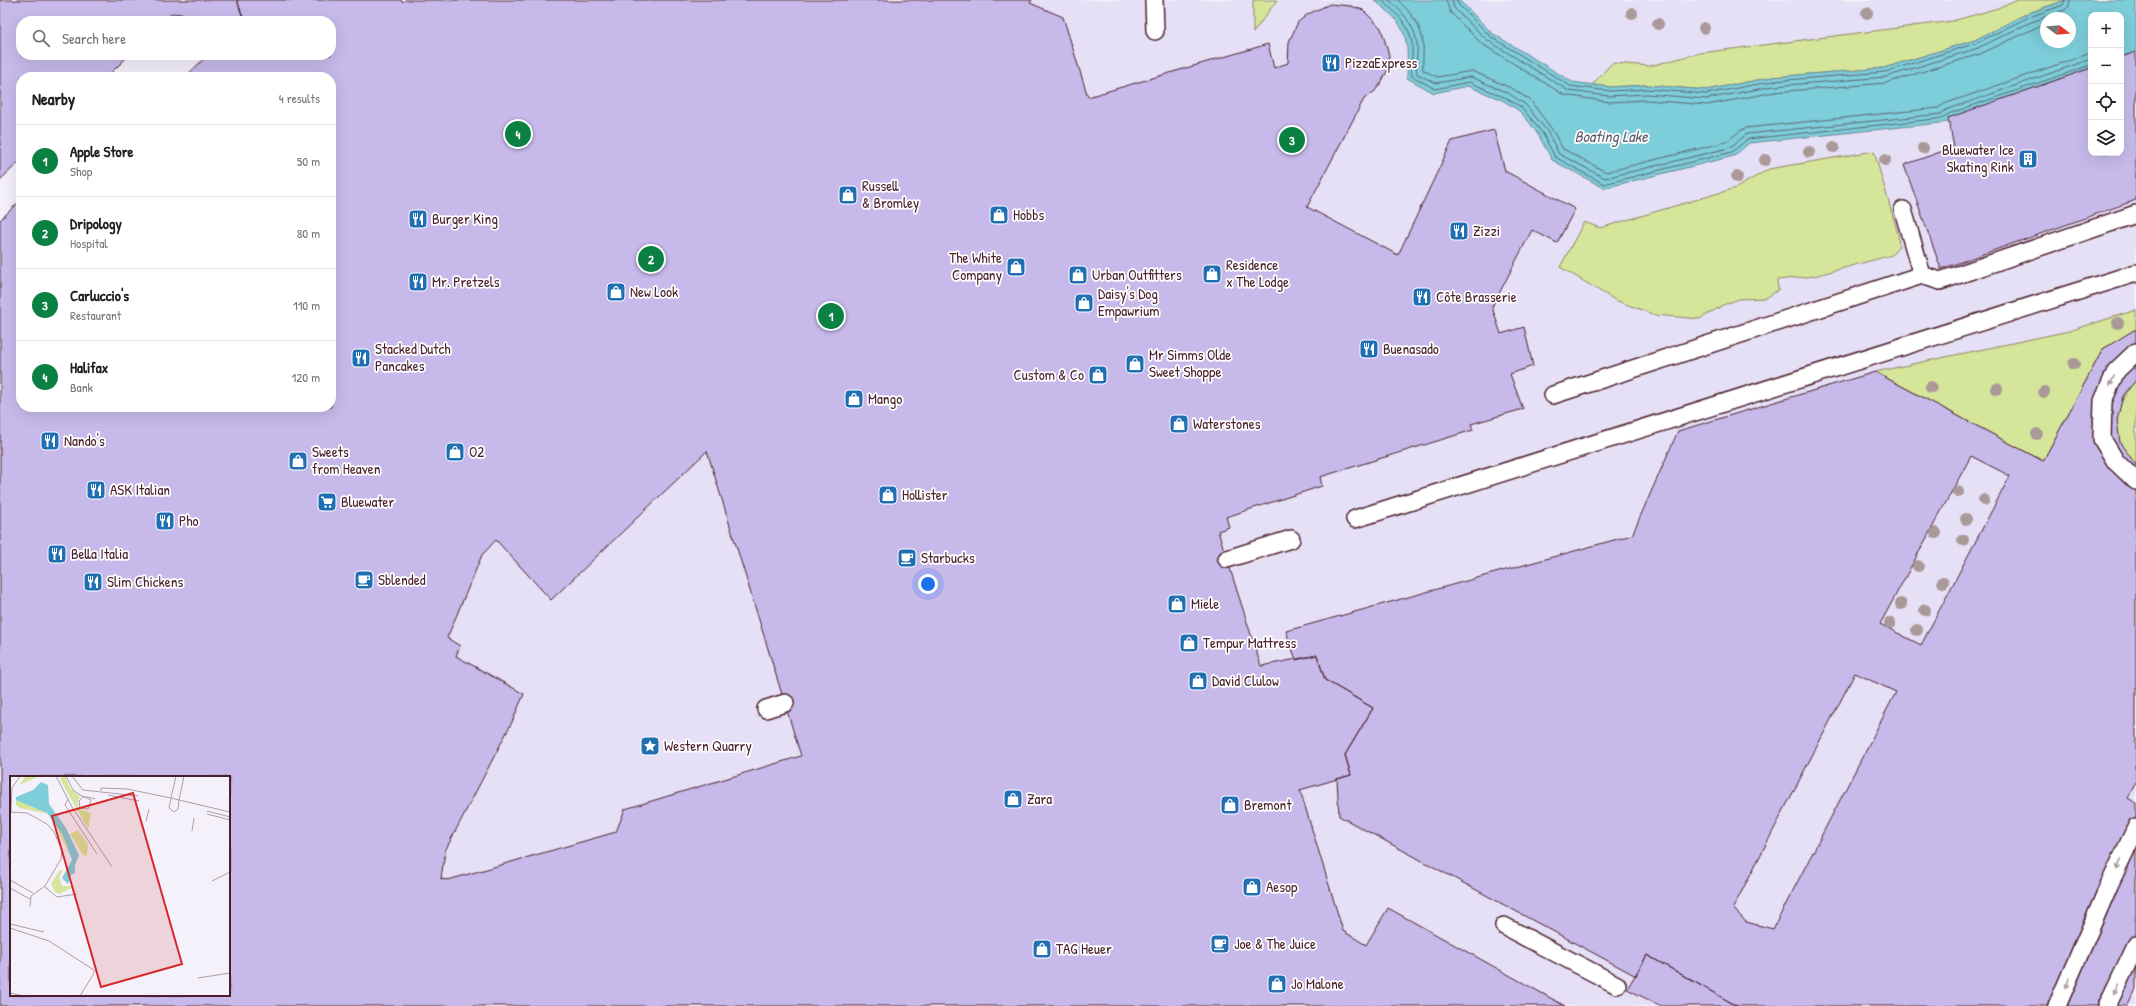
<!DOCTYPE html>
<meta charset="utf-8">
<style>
body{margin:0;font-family:"Patrick Hand",sans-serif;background:#f2f2f2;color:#202124}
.controls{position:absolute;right:12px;top:12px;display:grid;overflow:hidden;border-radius:8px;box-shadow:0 4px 16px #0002}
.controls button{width:36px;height:36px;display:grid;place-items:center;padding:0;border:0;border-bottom:1px solid #e0e0e0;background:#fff;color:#202124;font:20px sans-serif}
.compass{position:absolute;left:2040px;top:12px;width:36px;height:36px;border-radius:50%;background:#fff;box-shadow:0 4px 16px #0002;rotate:106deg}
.you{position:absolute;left:928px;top:584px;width:14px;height:14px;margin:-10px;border:3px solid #fff;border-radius:50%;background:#1a73e8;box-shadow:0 0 0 6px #1a73e833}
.badge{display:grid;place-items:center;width:26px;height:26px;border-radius:50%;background:#0b8043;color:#fff;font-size:13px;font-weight:700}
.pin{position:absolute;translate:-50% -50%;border:2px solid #fff;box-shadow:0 1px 4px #0006}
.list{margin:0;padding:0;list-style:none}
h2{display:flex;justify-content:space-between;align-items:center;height:52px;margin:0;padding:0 16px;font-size:17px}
h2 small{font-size:13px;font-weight:400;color:#757577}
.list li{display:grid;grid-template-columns:26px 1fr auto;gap:12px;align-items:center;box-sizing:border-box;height:72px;padding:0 16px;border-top:1px solid #e0e0e0}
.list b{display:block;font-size:15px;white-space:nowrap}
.list p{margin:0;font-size:13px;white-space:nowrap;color:#757577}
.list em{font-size:13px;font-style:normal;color:#757577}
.icon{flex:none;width:22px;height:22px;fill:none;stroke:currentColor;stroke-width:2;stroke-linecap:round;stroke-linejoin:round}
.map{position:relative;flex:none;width:2136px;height:1006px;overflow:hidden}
.search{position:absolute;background:#fff;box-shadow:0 4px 16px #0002;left:16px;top:16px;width:320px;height:44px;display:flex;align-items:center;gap:10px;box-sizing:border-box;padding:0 14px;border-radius:16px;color:#757577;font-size:15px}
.panel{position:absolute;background:#fff;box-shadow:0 4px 16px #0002;left:16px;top:72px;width:320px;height:340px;border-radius:16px}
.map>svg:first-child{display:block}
.built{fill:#e6e0f6;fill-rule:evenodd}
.green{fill:#d5e69a;stroke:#908262}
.water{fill:#7dcdda;stroke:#698794;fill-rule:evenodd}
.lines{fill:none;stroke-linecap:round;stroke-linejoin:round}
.shore{stroke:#5e6571;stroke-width:1}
.building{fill:#c7baeb;stroke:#4a1f2b;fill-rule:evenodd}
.service-casing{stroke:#4a1f2b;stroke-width:20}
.service{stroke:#fff;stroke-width:17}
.tree{fill:#aa9998}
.oneway{fill:#ae9aa0}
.labels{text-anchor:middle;stroke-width:3.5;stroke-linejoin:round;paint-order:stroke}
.poi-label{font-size:15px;fill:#4a1f2b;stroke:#fff;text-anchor:start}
.water-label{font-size:16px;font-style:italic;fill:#5c5c68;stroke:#fff}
.inset-road{fill:none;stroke:#b09da8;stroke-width:1}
.view{fill:#d62828;fill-opacity:0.15;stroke:#d62828;stroke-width:2}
.inset-edge{fill:none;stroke:#4a1f2b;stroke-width:2}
</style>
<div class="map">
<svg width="2136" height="1006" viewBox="0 0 2136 1006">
<rect width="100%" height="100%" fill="#f4f1fb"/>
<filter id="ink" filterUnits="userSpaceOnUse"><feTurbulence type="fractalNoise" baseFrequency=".025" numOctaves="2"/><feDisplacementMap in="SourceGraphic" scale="8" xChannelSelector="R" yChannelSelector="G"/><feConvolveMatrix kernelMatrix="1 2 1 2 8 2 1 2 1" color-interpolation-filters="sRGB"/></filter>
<g filter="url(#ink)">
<!-- built -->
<path class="built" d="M 547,0 L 2136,0 L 2136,1006 L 0,1006 L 0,735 L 331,407 ZM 2091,15 L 2121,15 L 2121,153 L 2091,153 ZM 2046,18 L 2070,18 L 2070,42 L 2046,42 ZM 11,777 L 229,777 L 229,995 L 11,995 Z"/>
<!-- green -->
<path class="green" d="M 1253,0 L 1277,0 L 1253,33 Z
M 2015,0 L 2066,0 L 2026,14 L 1975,40 L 1884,68 L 1773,77 L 1706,90 L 1647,85 L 1610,87 L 1592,85 L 1612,63 L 1650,66 L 1700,53 L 1953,21 L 1998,8 Z
M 1874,151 L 1898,234 L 1899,246 L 1892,255 L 1814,276 L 1777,280 L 1778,290 L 1766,298 L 1739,299 L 1723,305 L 1700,319 L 1655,315 L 1615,300 L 1560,267 L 1584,222 L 1600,228 L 1736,188 L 1769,169 Z
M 2136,310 L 2136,330 L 2103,349 L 2043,461 L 1875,372 L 2069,331 Z
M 2136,380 L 2136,465 C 2131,458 2123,451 2120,442 C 2111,421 2121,396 2136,380 Z"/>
<!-- water -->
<path class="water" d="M 1374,0 L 1459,0 L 1492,33 L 1572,82 L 1610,87 L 1647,85 L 1706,90 L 1773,77 L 1884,68 L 1975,40 L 2026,14 L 2066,0 L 2136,0 L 2136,52 L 2121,57 L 2121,15 L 2091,15 L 2091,68 L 1949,118 L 1949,122 L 1749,143 L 1734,156 L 1604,188 L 1552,160 L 1539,136 L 1529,122 L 1518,110 L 1504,101 L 1468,86 L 1434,93 L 1407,78 C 1408,38 1409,26 1374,0 ZM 2046,18 L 2070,18 L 2070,42 L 2046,42 Z"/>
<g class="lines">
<!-- shore -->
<path class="shore" d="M 1381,0 C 1395,11 1411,26 1412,45 C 1413,55 1410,67 1412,76 L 1435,89 L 1469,82 L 1506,98 L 1521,107 L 1532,120 L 1543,134 L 1555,157 L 1604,184 L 1732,152 L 1748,139 L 1944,118 L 1948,114 L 2091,65
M 1389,0 C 1402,11 1416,27 1417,45 C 1418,54 1415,65 1417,74 L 1436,83 L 1471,77 L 1508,93 L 1525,104 L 1547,131 L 1559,154 L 1605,178 L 1729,148 L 1747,134 L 1941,114 L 1946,110 L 2091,59
M 1398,0 C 1410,12 1422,26 1423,44 C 1424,53 1422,62 1423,70 L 1437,77 L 1472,71 L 1511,88 L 1530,100 L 1551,128 L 1563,149 L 1606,172 L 1726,142 L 1740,131 L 1746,128 L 1938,108 L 1944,104 L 2091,53
M 1446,0 L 1450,12 L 1482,44 L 1564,95 L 1610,102 L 1647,100 L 1707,105 L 1775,92 L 1886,83 L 1980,54 L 2046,23
M 1452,0 L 1454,8 L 1487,40 L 1569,91 L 1609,96 L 1647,94 L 1706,99 L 1774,86 L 1886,77 L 1978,48 L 2029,23 L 2065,10 L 2069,6 L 2070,0
M 1457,0 L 1458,4 L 1490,36 L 1570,86 L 1610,91 L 1647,89 L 1706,94 L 1774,81 L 1885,72 L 1976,43 L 2027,18 L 2063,5 L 2065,0"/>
</g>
<!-- building -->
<path class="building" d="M 0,0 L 237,0 L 244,21 L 221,21 L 218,18 L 172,13 L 164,21 L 21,21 L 21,55 L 129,55 L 107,77 L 21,77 L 21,160 L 0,180 Z
M 237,0 L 402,0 L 403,2 L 405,0 L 1032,0 L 1030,3 L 1063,17 L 1088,97 L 1268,44 L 1274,68 L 1288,63 L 1289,42 L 1298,22 L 1308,14 L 1330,4 L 1351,6 L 1363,10 L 1381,28 L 1389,55 L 1388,69 L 1382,81 L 1375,91 L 1364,99 L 1307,207 L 1398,255 L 1452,141 L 1494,130 L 1505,171 L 1575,209 L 1557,243 L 1532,230 L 1492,307 L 1501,334 L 1524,327 L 1533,366 L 1510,374 L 1523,409 L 1471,424 L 1473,430 L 1320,477 L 1322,486 L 1226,517 L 1229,527 L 1218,531 L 1261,666 L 1317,655 L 1325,680 L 1373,708 L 1345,755 L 1351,775 L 1300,790 L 1343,931 L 1366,945 L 1388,908 L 1565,1006 L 0,1006 L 0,220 L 21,200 L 21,407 L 331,407 L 331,77 L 185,77 L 208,55 L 331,55 L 331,21 L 244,21 ZM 707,451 L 801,756 L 625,809 L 616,832 L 448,880 L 441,879 L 445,851 L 512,722 L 524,694 L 456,656 L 460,646 L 447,638 L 482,555 L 496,540 L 551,600 ZM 11,777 L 229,777 L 229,995 L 11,995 Z
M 2136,52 L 2136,200 L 1941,269 L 1904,165 L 1954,147 L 1948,118 L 2091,68 L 2091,153 L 2121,153 L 2121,57 Z
M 2134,330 L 2136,330 L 2136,380 L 2123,396 L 2117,420 L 2120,443 L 2136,465 L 2136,782 L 2128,798 L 2136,803 L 2136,989 L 2128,1006 L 1737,1006 L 1647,955 L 1636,976 L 1339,816 L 1337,779 L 1351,775 L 1345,755 L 1373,708 L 1325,680 L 1317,655 L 1296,660 L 1286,631 L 1632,535 L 1678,431 L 1875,372 L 2043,461 L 2103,349 ZM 1971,456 L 2010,476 L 1921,645 L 1880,624 ZM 1855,673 L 1896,692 L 1773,929 L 1746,922 L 1733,908 Z
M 1647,955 L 1737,1006 L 1661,1006 L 1627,989 Z"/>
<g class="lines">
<defs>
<path id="service" d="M 1154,0 L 1155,31
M 1903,210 L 1922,275
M 2136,352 L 2116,371 L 2103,401 L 2102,439 L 2116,462 L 2136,481
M 1553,395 L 1922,275 L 1940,281 L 2136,214
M 1355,519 L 2136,273
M 1227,559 L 1291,539
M 766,709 L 785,703
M 1504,926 L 1617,985
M 2057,1006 L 2110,883 L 2136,828
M 2107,1006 L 2136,945"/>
</defs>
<!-- service casing -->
<use href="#service" class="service-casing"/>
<!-- service -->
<use href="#service" class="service"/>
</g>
<!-- trees -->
<g class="tree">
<circle cx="1632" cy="13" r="6"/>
<circle cx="1867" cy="13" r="6"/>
<circle cx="1658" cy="24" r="6"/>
<circle cx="1704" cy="28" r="6"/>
<circle cx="1834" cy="147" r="6"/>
<circle cx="1923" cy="148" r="6"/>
<circle cx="1809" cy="152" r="6"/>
<circle cx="1765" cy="160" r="6"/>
<circle cx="1885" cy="160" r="6"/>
<circle cx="1737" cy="177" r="6"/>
<circle cx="2118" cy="323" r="6"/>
<circle cx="2074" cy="364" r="6"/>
<circle cx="1931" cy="387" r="6"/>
<circle cx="1997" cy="389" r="6"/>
<circle cx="2044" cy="392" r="6"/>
<circle cx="2037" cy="434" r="6"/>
<circle cx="1958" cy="492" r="6"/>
<circle cx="1984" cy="500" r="6"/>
<circle cx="1966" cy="519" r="6"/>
<circle cx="1936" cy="533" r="6"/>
<circle cx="1963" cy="540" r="6"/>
<circle cx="1918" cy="566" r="6"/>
<circle cx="1943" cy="582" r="6"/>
<circle cx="1901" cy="604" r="6"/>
<circle cx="1925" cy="610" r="6"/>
<circle cx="1890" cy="623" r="6"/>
<circle cx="1917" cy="630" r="6"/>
</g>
<!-- one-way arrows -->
<defs><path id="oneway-solid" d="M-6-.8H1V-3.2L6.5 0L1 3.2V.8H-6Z"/></defs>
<g class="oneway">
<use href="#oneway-solid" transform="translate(2112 381) rotate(113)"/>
<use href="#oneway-solid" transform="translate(2119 864) rotate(115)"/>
<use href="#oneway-solid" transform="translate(2068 983) rotate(113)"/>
<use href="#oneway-solid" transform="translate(2116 989) rotate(117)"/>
</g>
</g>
<!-- icons -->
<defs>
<symbol id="restaurant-square" viewBox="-11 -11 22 22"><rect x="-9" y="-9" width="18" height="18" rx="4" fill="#1f6fb2" stroke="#fff"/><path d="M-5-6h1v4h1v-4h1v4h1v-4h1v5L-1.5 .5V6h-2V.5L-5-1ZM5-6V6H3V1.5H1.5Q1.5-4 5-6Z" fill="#fff"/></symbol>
<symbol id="building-square" viewBox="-11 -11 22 22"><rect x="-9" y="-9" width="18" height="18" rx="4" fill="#1f6fb2" stroke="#fff"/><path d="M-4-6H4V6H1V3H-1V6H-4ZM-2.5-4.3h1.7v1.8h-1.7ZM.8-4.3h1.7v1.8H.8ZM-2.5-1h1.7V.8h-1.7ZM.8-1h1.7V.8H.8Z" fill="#fff"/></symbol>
<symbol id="shop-square" viewBox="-11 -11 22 22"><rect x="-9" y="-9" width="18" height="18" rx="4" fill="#1f6fb2" stroke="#fff"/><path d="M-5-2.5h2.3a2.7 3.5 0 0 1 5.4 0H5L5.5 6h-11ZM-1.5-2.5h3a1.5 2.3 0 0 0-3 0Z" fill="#fff"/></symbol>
<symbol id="supermarket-square" viewBox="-11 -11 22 22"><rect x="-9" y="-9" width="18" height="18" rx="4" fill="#1f6fb2" stroke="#fff"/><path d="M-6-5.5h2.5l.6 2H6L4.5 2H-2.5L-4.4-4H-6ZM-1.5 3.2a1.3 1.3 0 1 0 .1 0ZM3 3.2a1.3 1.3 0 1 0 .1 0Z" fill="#fff"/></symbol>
<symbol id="cafe-square" viewBox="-11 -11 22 22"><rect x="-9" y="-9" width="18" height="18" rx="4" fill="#1f6fb2" stroke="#fff"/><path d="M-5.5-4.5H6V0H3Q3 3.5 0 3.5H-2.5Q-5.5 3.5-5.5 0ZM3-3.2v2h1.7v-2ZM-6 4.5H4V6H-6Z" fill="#fff"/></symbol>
<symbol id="sight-square" viewBox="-11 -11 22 22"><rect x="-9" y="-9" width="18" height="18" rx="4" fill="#1f6fb2" stroke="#fff"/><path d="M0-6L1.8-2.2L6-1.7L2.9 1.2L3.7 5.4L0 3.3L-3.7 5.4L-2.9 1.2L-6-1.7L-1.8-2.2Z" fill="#fff"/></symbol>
</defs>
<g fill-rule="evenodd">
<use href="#restaurant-square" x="1320" y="52" width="22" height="22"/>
<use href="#building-square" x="2017" y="148" width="22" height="22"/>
<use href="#shop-square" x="837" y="184" width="22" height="22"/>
<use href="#shop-square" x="988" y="204" width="22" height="22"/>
<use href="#restaurant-square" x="407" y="208" width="22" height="22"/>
<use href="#restaurant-square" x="1448" y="220" width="22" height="22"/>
<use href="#shop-square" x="1005" y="256" width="22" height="22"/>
<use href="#shop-square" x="1201" y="263" width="22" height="22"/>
<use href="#shop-square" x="1067" y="264" width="22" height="22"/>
<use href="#restaurant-square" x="407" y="271" width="22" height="22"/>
<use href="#shop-square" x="605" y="281" width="22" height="22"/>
<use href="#restaurant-square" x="1411" y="286" width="22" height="22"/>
<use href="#shop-square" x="1073" y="292" width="22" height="22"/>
<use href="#restaurant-square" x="1358" y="338" width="22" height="22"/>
<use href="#restaurant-square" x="350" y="347" width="22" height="22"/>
<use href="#shop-square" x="1124" y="353" width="22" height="22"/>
<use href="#shop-square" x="1087" y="364" width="22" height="22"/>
<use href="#shop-square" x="843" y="388" width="22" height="22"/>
<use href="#shop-square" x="1168" y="413" width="22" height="22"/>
<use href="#restaurant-square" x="39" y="430" width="22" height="22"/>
<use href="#shop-square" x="444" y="441" width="22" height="22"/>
<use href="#shop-square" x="287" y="450" width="22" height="22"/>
<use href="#restaurant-square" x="85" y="479" width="22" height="22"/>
<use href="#shop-square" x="877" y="484" width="22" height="22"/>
<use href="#supermarket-square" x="316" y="491" width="22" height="22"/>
<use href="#restaurant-square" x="154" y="510" width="22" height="22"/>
<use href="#restaurant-square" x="46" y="543" width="22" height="22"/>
<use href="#cafe-square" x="896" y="547" width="22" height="22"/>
<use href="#cafe-square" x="353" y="569" width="22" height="22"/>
<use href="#restaurant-square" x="82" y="571" width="22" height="22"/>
<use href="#shop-square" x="1166" y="593" width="22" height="22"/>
<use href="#shop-square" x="1178" y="632" width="22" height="22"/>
<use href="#shop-square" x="1187" y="670" width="22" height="22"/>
<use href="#sight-square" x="639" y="735" width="22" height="22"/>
<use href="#shop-square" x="1002" y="788" width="22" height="22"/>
<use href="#shop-square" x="1219" y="794" width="22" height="22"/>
<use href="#shop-square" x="1241" y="876" width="22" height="22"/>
<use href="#cafe-square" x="1209" y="933" width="22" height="22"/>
<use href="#shop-square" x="1031" y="938" width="22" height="22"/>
<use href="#shop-square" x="1266" y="973" width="22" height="22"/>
</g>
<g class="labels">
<!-- poi labels -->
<g class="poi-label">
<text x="1345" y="68">PizzaExpress</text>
<text x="2014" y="155" text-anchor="end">Bluewater Ice<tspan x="2014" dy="17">Skating Rink</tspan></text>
<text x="862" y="191">Russell<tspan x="862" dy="17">&amp; Bromley</tspan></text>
<text x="1013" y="220">Hobbs</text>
<text x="432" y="224">Burger King</text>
<text x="1473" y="236">Zizzi</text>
<text x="1002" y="263" text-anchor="end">The White<tspan x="1002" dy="17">Company</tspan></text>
<text x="1226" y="270">Residence<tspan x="1226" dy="17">x The Lodge</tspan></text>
<text x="1092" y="280">Urban Outfitters</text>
<text x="432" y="287">Mr. Pretzels</text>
<text x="630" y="297">New Look</text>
<text x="1098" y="299">Daisy's Dog<tspan x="1098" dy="17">Empawrium</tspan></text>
<text x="1436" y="302">Côte Brasserie</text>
<text x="375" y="354">Stacked Dutch<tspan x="375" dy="17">Pancakes</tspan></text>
<text x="1383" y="354">Buenasado</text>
<text x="1149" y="360">Mr Simms Olde<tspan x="1149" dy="17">Sweet Shoppe</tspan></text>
<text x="1084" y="380" text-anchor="end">Custom &amp; Co</text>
<text x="868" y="404">Mango</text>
<text x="1193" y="429">Waterstones</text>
<text x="64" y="446">Nando's</text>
<text x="312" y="457">Sweets<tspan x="312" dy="17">from Heaven</tspan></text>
<text x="469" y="457">O2</text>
<text x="110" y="495">ASK Italian</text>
<text x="902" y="500">Hollister</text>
<text x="341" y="507">Bluewater</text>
<text x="179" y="526">Pho</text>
<text x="71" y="559">Bella Italia</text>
<text x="921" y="563">Starbucks</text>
<text x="378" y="585">Sblended</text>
<text x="107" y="587">Slim Chickens</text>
<text x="1191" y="609">Miele</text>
<text x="1203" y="648">Tempur Mattress</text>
<text x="1212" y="686">David Clulow</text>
<text x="664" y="751">Western Quarry</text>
<text x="1027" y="804">Zara</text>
<text x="1244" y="810">Bremont</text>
<text x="1266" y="892">Aesop</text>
<text x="1234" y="949">Joe &amp; The Juice</text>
<text x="1056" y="954">TAG Heuer</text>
<text x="1291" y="989">Jo Malone</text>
</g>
<!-- water labels -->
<g class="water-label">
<text x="1611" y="142">Boating Lake</text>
</g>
</g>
<!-- overview -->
<g transform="translate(10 776)">
<rect width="220" height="220" fill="#f4f1fb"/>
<path d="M 16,0 L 40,0 L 30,0 L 9,9 ZM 55,0 L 60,12 L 70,21 L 67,27 L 69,33 L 81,37 L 78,53 L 50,3 ZM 6,24 L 29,33 L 38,38 L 10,32 L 6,29 ZM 37,39 L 53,59 L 61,82 L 48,54 ZM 68,54 L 78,68 L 77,80 L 73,79 L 60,58 ZM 50,94 L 53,94 L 49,101 L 52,110 L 65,110 L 49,118 L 45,116 L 41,108 Z" fill="#d5e69a"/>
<path d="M 31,6 L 38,9 L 39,28 L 56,52 L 69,79 L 65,89 L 65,97 L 61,99 L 58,108 L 52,102 L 62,84 L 53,59 L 37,37 L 6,24 L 6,21 L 23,14 Z" fill="#7dcdda"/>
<path class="inset-road" d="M 46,0 L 62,31 L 102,91M 56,0 L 63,14 L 70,19 L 72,20 L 77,22 L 81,24 L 78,33 L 70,32 L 69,25 L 73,21 L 78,21 L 85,23M 62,0 L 73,14 L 128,20M 166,0 L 161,22 L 169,24 L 174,0M 91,15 L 91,12 L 117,13 L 161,22 L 159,32 L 164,36 L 168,33 L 169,24 L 220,36M 98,19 L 129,25M 58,23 L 55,29 L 87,78M 197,35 L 220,41M 0,36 L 17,37 L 37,48 L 44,56 L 52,74 L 51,83 L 35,110 L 21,120 L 20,131M 1,36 L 2,12 L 10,0M 197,38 L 220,44M 136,45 L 139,33M 182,55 L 184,42M 0,104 L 23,117M 202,105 L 220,96M 35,111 L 47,121 L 67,118M 0,112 L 20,123M 0,148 L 34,156M 0,152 L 39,165 L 84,194 L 84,197 L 70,220M 188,202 L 220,197M 0,217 L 14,220"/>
<path class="view" d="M 123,17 L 172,188 L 91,211 L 42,40 Z"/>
<rect width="220" height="220" class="inset-edge"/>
</g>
</svg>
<div class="controls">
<button>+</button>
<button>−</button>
<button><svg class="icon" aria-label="locate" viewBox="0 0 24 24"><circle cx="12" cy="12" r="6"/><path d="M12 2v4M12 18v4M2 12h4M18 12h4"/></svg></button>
<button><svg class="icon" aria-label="layers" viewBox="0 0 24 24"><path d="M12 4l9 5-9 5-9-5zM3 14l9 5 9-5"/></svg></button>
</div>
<svg class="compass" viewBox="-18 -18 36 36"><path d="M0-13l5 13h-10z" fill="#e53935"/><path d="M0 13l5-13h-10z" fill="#757577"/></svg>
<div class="you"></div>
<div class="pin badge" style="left:831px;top:316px">1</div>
<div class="pin badge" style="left:651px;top:259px">2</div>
<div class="pin badge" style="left:1292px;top:140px">3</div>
<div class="pin badge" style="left:518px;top:134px">4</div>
<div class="search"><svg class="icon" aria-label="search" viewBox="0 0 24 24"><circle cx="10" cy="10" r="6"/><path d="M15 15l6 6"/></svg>Search here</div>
<section class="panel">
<h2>Nearby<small>4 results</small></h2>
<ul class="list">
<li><span class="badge">1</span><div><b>Apple Store</b><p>Shop</p></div><em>50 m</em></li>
<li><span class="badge">2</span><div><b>Dripology</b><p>Hospital</p></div><em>80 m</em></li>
<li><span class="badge">3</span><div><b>Carluccio's</b><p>Restaurant</p></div><em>110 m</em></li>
<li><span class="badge">4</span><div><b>Halifax</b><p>Bank</p></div><em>120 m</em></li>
</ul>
</section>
</div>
